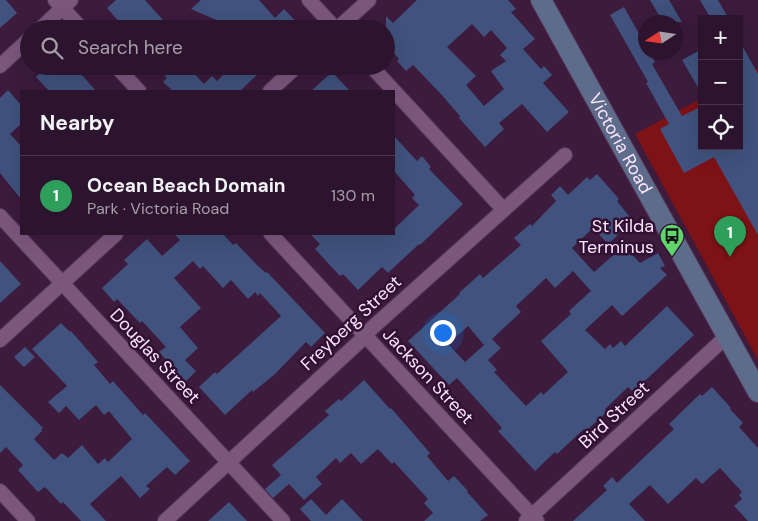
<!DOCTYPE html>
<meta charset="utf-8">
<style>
body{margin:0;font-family:"DM Sans",sans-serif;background:#39213a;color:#f1f3f6}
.controls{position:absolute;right:15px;top:15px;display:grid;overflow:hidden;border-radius:0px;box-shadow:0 5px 20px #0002}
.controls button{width:45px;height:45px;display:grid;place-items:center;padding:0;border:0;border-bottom:1px solid #48334a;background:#2d142e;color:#f1f3f6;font:25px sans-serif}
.compass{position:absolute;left:638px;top:15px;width:45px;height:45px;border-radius:50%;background:#2d142e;box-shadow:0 5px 20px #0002;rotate:258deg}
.you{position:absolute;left:442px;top:332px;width:18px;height:18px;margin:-12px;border:4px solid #fff;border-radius:50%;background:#1a73e8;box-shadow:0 0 0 8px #1a73e833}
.badge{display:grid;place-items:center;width:32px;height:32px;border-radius:50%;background:#5fd56b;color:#fff;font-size:16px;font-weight:700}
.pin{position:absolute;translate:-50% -41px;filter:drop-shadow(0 1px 2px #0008)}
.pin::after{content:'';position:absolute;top:26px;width:18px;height:15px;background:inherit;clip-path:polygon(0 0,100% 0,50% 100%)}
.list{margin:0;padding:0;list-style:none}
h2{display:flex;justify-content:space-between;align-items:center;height:65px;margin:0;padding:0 20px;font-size:21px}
h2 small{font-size:16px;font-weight:400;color:#a79eaa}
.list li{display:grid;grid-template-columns:32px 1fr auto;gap:15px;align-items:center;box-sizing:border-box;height:80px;padding:0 20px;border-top:1px solid #48334a}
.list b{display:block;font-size:19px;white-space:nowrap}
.list p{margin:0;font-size:16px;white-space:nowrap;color:#a79eaa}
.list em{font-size:16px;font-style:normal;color:#a79eaa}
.icon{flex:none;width:28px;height:28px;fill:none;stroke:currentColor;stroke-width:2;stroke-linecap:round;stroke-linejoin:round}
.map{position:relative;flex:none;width:758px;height:521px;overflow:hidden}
.search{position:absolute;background:#2d142e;box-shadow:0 5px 20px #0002;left:20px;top:20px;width:375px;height:55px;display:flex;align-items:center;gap:12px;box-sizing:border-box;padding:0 18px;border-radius:28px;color:#a79eaa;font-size:19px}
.panel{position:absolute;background:#2d142e;box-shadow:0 5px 20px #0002;left:20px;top:90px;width:375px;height:145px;border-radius:0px}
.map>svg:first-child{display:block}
.green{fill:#7d1217}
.building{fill:#40527d;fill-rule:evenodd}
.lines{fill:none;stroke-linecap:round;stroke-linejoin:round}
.street-casing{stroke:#563958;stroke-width:16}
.secondary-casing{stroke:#563958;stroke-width:22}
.street{stroke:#7c577d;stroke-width:14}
.secondary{stroke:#5e6c8b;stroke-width:20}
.labels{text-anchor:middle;stroke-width:5;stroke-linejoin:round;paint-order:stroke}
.street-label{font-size:18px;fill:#fbe5fb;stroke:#311133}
.poi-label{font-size:18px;fill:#fbe5fb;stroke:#311133;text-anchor:end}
</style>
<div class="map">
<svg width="758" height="521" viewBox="0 0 758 521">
<rect width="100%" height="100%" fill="#3c1b3d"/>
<!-- green -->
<path class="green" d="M 758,68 L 758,360 L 635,134 L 702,98 L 702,146 L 739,146 L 739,78 Z"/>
<!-- building -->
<path class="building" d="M 0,0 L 6,0 L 17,13 L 0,28 Z
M 116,0 L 145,0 L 171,29 L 112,29 L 119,22 L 107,8 Z
M 201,0 L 259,0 L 275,18 L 284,9 L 303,29 L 215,29 L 221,22 L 191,9 Z
M 417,0 L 508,0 L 516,9 L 511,12 L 535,39 L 523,49 L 541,69 L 544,66 L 552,75 L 543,83 L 569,112 L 547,132 L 522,104 L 499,123 L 504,129 L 485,147 L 459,118 L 460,116 L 440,93 L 413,65 L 406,71 L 397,61 L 399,59 L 386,44 L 386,16 L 393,23 ZM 472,24 L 484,37 L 491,30 L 507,48 L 500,55 L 506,61 L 491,71 L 504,89 L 484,106 L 466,85 L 476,76 L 447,47 Z
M 650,0 L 669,0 L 682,22 L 663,22 Z
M 700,0 L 718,0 L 729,19 L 711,19 Z
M 624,7 L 646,46 L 646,52 L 649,52 L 655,62 L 652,64 L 682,116 L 702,106 L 702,146 L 739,146 L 739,40 L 758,74 L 758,235 L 714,157 L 684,173 L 660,129 L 669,124 L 646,83 L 648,82 L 610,15 Z
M 702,49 L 702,94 L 682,60 Z
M 47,66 L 74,66 L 96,91 L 49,91 L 36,77 Z
M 156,66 L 187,66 L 204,84 L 212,76 L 217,81 L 232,66 L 252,66 L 259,73 L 240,91 L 173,91 L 163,82 L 167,78 Z
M 332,72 L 350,91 L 311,91 Z
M 8,90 L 21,105 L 21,124 L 10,134 L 21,146 L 21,199 L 0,173 L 0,98 Z
M 394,136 L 417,161 L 422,156 L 431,167 L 429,169 L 463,204 L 420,245 L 419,244 L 388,273 L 382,267 L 358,290 L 343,274 L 340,276 L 315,249 L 320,244 L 310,234 L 394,234 L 394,229 L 419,205 L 412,198 L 415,195 L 394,171 Z
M 597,174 L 619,199 L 617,201 L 633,221 L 608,244 L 593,228 L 572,248 L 594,272 L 624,246 L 640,263 L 658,253 L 665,266 L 660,268 L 667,275 L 622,316 L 612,305 L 585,330 L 605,349 L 610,344 L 613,348 L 621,341 L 625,346 L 667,306 L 694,335 L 633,392 L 628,387 L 605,409 L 608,411 L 588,429 L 585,431 L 584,429 L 557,454 L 555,452 L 535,471 L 498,431 L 502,428 L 457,378 L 449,385 L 408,341 L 460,294 L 459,293 L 480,274 L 483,278 L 521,245 L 514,238 L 530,224 L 532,226 L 556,201 L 551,195 L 560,186 L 568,195 L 587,177 L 590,180 ZM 573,271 L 591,291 L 569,311 L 571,314 L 541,341 L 568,372 L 543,395 L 541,392 L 526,406 L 494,372 L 497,370 L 488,360 L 501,348 L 492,339 L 521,312 L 516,306 L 546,278 L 555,288 ZM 468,326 L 484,345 L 465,362 L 448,344 Z
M 174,234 L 223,234 L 233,245 L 236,243 L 257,265 L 266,273 L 267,272 L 325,333 L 311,347 L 306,342 L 275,374 L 253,392 L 252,390 L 225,415 L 199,387 L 215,372 L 217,374 L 281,316 L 260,293 L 258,296 L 255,292 L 248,299 L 231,280 L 223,288 L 203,266 L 200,269 L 193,261 L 174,278 L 201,308 L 180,327 L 198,348 L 185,360 L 196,371 L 183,384 L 174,375 L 177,372 L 159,352 L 166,347 L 142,321 L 140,323 L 117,299 L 114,302 L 102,288 L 128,264 L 124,260 L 147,239 L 162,256 L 180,240 Z
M 0,261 L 21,284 L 0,303 Z
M 61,323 L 70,332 L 71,331 L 98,362 L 94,365 L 110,384 L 113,381 L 143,415 L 145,413 L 190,461 L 175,475 L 167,467 L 146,486 L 150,489 L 140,498 L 121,476 L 90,504 L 106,521 L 81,521 L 63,502 L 61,504 L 45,487 L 38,492 L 18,470 L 23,465 L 6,447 L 0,453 L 0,385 L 43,428 L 41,430 L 42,431 L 34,439 L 54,460 L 62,453 L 68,458 L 82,445 L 98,464 L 105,458 L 108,462 L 132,439 L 109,411 L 104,415 L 96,405 L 79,420 L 66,406 L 59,413 L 48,402 L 67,386 L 32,349 Z
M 25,347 L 35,357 L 24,367 L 14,357 Z
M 364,380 L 390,409 L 391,408 L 430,453 L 427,456 L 448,481 L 454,476 L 468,491 L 467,492 L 488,515 L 480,521 L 424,521 L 433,513 L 424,503 L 428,499 L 394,462 L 392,464 L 378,449 L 361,464 L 351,453 L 340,463 L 336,458 L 316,477 L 322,484 L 304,500 L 289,484 L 273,498 L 265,489 L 281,475 L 272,465 L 329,415 L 325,411 L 339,399 L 341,401 Z
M 712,387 L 731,408 L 730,409 L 743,423 L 739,427 L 758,448 L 758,521 L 748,521 L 734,506 L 742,499 L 739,495 L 742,492 L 720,468 L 702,484 L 696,478 L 668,504 L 650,485 L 629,504 L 645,521 L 573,521 L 607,490 L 603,486 L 612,477 L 617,483 L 674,429 L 669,424 L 700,394 L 702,396 Z
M 311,499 L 326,515 L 342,499 L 363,521 L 311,521 L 300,509 Z
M 229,502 L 247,521 L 208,521 Z"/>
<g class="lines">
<defs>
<path id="street" d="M 55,0 L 82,29
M 309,0 L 336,29
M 40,29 L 71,0
M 337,29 L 369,0
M 0,66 L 29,39
M 116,66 L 139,91
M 371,66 L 503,209
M 270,91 L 297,66
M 0,216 L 283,521
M 271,234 L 537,521
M 0,340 L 116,234
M 0,491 L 28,521
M 165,521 L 359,342 L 372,328 L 565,155
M 526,521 L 727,336"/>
<g id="secondary">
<path id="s1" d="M 541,0 L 758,392"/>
</g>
</defs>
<!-- street casing -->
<use href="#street" class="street-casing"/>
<!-- secondary casing -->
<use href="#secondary" class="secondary-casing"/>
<!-- street -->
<use href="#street" class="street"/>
<!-- secondary -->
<use href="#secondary" class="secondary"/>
</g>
<!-- icons -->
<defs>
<symbol id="bus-pin" viewBox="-11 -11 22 30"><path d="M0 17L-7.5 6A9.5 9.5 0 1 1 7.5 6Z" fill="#5fd56b" stroke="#311133"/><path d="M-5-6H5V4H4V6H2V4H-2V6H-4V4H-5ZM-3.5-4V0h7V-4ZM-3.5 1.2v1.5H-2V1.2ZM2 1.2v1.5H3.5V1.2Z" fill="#111"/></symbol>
</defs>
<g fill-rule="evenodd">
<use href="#bus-pin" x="658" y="222" width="28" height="38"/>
</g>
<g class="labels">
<!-- street labels -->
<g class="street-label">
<text dy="6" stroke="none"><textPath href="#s1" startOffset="164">Victoria Road</textPath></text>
<text transform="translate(351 323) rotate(-43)" y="6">Freyberg Street</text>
<text transform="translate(155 356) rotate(47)" y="6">Douglas Street</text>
<text transform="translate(428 376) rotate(47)" y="6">Jackson Street</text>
<text transform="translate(614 415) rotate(-43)" y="6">Bird Street</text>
</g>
<!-- poi labels -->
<g class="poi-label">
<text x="654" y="232">St Kilda<tspan x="654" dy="21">Terminus</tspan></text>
</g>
</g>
</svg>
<div class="controls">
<button>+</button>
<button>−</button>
<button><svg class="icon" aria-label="locate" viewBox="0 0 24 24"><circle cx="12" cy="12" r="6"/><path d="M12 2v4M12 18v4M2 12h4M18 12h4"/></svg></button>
</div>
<svg class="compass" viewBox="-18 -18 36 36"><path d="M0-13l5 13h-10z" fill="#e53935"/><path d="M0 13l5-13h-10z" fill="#a79eaa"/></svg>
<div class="you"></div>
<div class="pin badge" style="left:730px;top:257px;background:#2e9e5b">1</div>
<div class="search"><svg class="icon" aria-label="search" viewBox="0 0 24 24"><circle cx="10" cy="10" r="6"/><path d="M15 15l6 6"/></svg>Search here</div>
<section class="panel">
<h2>Nearby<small></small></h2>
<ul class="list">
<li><span class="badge" style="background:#2e9e5b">1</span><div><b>Ocean Beach Domain</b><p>Park · Victoria Road</p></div><em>130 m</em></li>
</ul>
</section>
</div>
